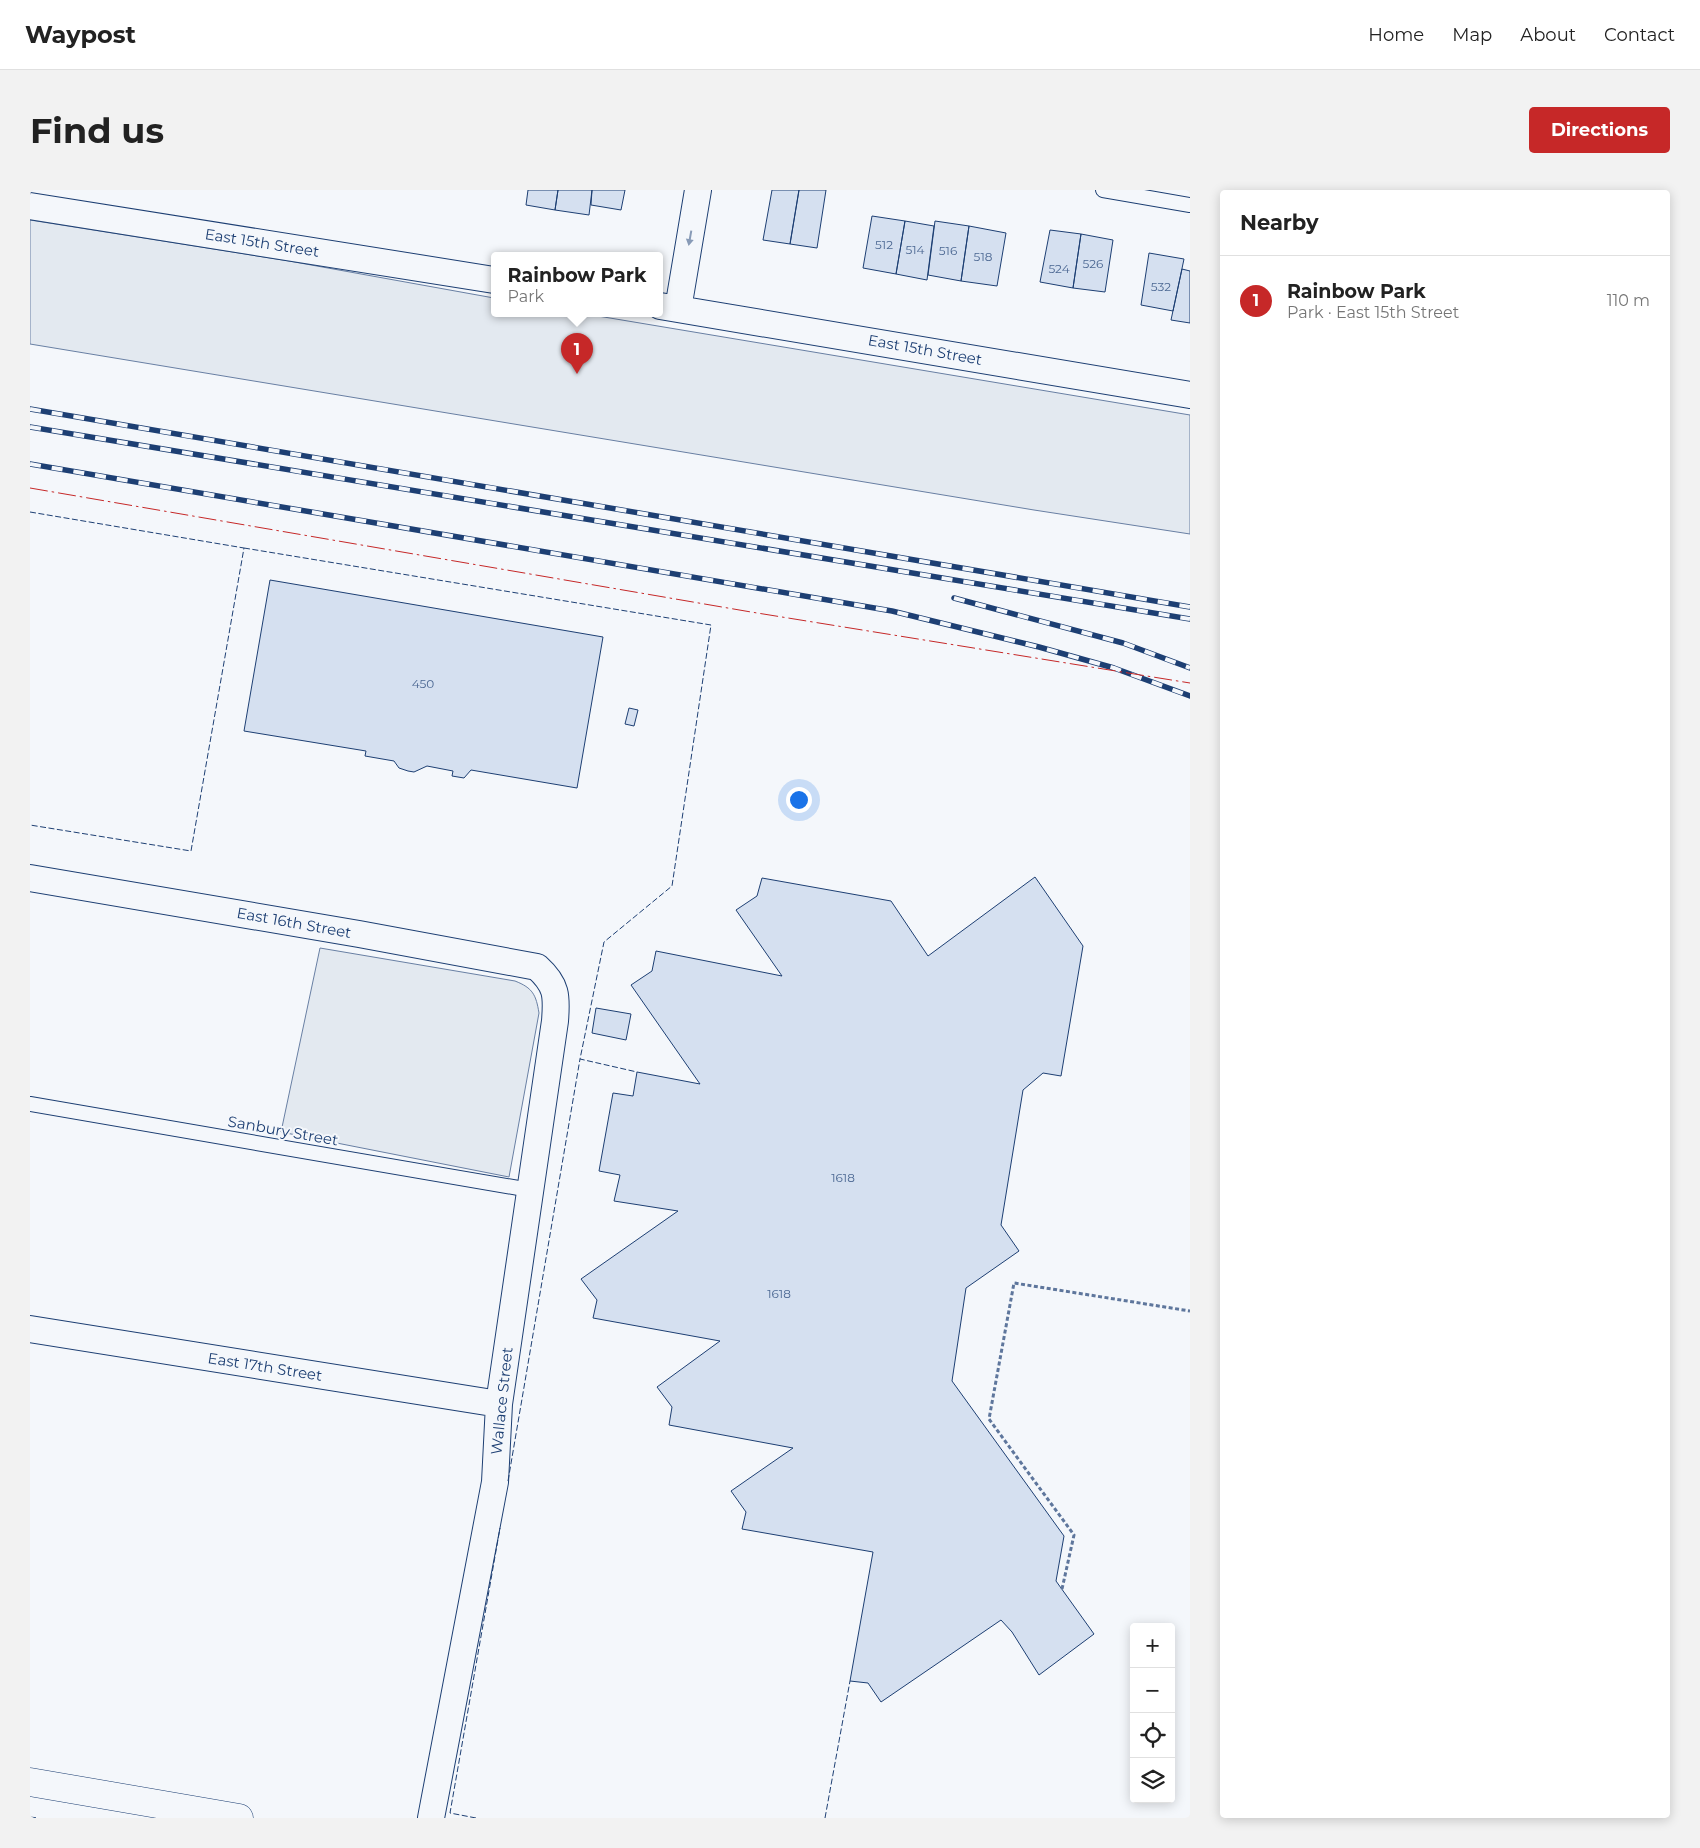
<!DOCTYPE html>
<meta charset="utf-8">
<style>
body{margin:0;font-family:Montserrat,sans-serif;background:#f2f2f2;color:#222}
.controls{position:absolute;right:15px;bottom:15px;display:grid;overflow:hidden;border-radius:5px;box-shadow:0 2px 12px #0003}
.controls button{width:45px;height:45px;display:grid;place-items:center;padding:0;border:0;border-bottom:1px solid #e0e0e0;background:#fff;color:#222;font:25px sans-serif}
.you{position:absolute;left:768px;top:609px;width:18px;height:18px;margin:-12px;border:4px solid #fff;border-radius:50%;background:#1a73e8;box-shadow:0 0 0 8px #1a73e833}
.badge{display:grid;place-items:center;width:32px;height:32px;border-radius:50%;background:#c62828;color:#fff;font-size:16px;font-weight:700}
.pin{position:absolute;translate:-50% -41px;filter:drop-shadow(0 1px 2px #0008)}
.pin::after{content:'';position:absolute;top:26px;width:18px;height:15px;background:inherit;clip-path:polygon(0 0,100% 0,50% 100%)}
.popup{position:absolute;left:461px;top:62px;width:172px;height:65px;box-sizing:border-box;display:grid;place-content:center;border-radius:5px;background:#fff;filter:drop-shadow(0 1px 4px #0005);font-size:16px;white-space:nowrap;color:#767676}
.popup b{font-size:19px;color:#222}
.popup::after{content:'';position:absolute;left:50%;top:100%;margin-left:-10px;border:10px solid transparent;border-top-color:#fff}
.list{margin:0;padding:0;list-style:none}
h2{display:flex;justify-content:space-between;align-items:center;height:65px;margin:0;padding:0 20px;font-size:21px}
h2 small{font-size:16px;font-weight:400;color:#767676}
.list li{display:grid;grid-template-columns:32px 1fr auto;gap:15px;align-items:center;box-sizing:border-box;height:90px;padding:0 20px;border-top:1px solid #e0e0e0}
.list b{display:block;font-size:19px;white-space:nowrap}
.list p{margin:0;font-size:16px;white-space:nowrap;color:#767676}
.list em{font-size:16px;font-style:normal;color:#767676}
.icon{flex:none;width:28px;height:28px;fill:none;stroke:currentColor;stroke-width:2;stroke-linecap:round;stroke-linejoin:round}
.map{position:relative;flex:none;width:1160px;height:1628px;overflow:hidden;border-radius:5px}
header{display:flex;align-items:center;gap:30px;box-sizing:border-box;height:70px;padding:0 25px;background:#fff;border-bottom:1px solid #e0e0e0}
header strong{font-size:24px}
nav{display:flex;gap:28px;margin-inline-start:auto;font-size:18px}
.intro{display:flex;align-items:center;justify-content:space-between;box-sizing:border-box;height:120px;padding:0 30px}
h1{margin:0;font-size:35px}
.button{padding:12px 22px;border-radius:5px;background:#c62828;color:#fff;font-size:18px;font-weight:700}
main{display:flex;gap:30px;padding:0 30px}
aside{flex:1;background:#fff;border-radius:5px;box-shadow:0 2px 12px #0003}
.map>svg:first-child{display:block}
.green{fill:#e3e9f0;stroke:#687fa3}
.building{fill:#d5e0f0;stroke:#1d3f73}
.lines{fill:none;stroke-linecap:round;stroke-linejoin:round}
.lane-casing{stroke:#1d3f73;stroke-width:16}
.street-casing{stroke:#1d3f73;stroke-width:28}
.secondary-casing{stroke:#1d3f73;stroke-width:29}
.path{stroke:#5e769c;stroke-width:3;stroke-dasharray:4 2.5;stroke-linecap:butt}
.lane{stroke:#f4f7fb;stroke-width:14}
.street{stroke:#f4f7fb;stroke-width:26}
.secondary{stroke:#f4f7fb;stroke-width:28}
.rail-casing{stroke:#1d3f73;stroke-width:5.5}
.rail{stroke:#f4f7fb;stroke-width:4;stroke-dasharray:11;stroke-linecap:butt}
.fence{stroke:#1d3f73;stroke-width:1;stroke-dasharray:6 2.5;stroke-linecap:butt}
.power{stroke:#c62828;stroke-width:1;stroke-dasharray:18 4 2.5 4;stroke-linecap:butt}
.oneway{fill:#889bb7}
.labels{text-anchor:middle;stroke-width:4;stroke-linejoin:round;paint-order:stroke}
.number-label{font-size:12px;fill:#4b6792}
.street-label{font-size:15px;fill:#1d3f73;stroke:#f4f7fb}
</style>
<header>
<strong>Waypost</strong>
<nav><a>Home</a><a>Map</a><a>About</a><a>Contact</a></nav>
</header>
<div class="intro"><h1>Find us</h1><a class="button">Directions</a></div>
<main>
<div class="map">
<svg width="1160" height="1628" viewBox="0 0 1160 1628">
<rect width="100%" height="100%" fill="#f4f7fb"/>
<!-- green -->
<path class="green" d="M 0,30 L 259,71 L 464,108 L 464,123 L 550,123 L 1160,225 L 1160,344 L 1004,320 L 0,154 Z
M 290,758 L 485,791 C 503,798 506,805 509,823 L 479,987 L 251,942 Z"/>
<!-- building -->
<path class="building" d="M 498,0 L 528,0 L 525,20 L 496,15 Z
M 528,0 L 562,0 L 559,25 L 525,20 Z
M 562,0 L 595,0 L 591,20 L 561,15 Z
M 742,0 L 769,0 L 760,54 L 733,50 Z
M 769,0 L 796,0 L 787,58 L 760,54 Z
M 842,26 L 875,31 L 866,84 L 833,78 Z
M 875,31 L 904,36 L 897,90 L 866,84 Z
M 905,31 L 939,36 L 931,91 L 898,85 Z
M 939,36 L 976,43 L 967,96 L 931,91 Z
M 1020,40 L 1051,44 L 1043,98 L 1010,92 Z
M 1051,44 L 1083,50 L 1075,102 L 1043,98 Z
M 1119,63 L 1154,69 L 1143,121 L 1111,115 Z
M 1152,79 L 1160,81 L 1160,133 L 1141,130 Z
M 240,390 L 573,447 L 547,598 L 441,580 L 434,588 L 422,586 L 423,581 L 397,576 L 384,582 L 378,581 L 369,578 L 364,571 L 335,566 L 336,561 L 214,541 Z
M 599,518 L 608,520 L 604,536 L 595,534 Z
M 1005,687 L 1053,756 L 1031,886 L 1013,883 L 993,900 L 971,1035 L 989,1061 L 936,1098 L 922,1191 L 1034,1346 L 1026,1391 L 1064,1444 L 1009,1485 L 982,1442 L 971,1430 L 851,1512 L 838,1493 L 820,1491 L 843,1362 L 712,1339 L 716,1322 L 701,1301 L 763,1258 L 639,1235 L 642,1217 L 627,1197 L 690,1151 L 563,1128 L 567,1110 L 551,1089 L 648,1021 L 584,1011 L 590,985 L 569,981 L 583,903 L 603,906 L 607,882 L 670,894 L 601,795 L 622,781 L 626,761 L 752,786 L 706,720 L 727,706 L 732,688 L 861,711 L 898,766 Z
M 566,818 L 601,824 L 596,850 L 562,843 Z"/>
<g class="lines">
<defs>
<path id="lane" d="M 1073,0 L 1160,15
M 0,914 L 500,1000"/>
<path id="street" d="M 0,16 L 464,90
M 630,116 L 1160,205
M 648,119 L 668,0
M 0,688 L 329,744 L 507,777 C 527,795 527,806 525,831 L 469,1214 L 465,1292 L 401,1628
M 0,1139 L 469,1214"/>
<path id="secondary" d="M 0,1592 L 209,1628"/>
</defs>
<!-- lane casing -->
<use href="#lane" class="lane-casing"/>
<!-- street casing -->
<use href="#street" class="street-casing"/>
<!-- secondary casing -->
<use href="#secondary" class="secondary-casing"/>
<!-- path -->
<path class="path" d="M 1032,1399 L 1044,1345 L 959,1229 L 984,1093 L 1160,1121"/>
<!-- lane -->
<use href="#lane" class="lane"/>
<!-- street -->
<use href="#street" class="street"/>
<!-- secondary -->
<use href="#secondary" class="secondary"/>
<defs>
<path id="rail" d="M 0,219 L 1160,417
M 0,237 L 1160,429
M 0,274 L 862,421 L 1009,457 L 1084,478 L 1160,506
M 924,408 L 1093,453 L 1160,478"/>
</defs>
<!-- rail casing -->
<use href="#rail" class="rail-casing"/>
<!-- rail -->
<use href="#rail" class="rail"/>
<!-- fence -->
<path class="fence" d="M 0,322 L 214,358 L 161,661 L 0,635
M 214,358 L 681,435 L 642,696 L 574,752 L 550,869 L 607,882
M 478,1291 L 550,869
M 0,1627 L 8,1628
M 446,1628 L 420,1623 L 470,1338
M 795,1628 L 820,1491"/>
<!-- power -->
<path class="power" d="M 0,298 L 721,422 L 1160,493"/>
</g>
<!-- one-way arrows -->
<defs><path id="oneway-solid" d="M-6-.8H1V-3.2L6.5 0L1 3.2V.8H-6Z" transform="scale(1.25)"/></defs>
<use class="oneway" href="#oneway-solid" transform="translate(660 48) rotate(100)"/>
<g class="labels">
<!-- number labels -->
<g class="number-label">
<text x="854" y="59">512</text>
<text x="885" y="64">514</text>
<text x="918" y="65">516</text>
<text x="953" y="71">518</text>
<text x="1063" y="78">526</text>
<text x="1029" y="83">524</text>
<text x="1131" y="101">532</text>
<text x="393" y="498">450</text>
<text x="813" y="992">1618</text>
<text x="749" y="1108">1618</text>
</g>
<!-- street labels -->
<g class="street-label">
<text transform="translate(232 53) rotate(9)" y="5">East 15th Street</text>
<text transform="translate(895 160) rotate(10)" y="5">East 15th Street</text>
<text transform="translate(264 733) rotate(10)" y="5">East 16th Street</text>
<text transform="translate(253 941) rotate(10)" y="5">Sanbury Street</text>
<text transform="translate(235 1177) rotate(9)" y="5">East 17th Street</text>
<text transform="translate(472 1211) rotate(-84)" y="5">Wallace Street</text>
</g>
</g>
</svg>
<div class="controls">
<button>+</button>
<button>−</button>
<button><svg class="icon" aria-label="locate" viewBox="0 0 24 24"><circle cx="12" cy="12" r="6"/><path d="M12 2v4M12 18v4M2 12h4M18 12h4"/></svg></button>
<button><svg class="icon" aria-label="layers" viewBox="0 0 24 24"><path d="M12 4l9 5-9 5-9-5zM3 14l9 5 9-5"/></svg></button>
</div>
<div class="you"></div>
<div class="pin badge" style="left:547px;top:184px">1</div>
<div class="popup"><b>Rainbow Park</b>Park</div>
</div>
<aside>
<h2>Nearby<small></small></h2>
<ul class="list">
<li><span class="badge">1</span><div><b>Rainbow Park</b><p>Park · East 15th Street</p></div><em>110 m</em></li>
</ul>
</aside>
</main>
